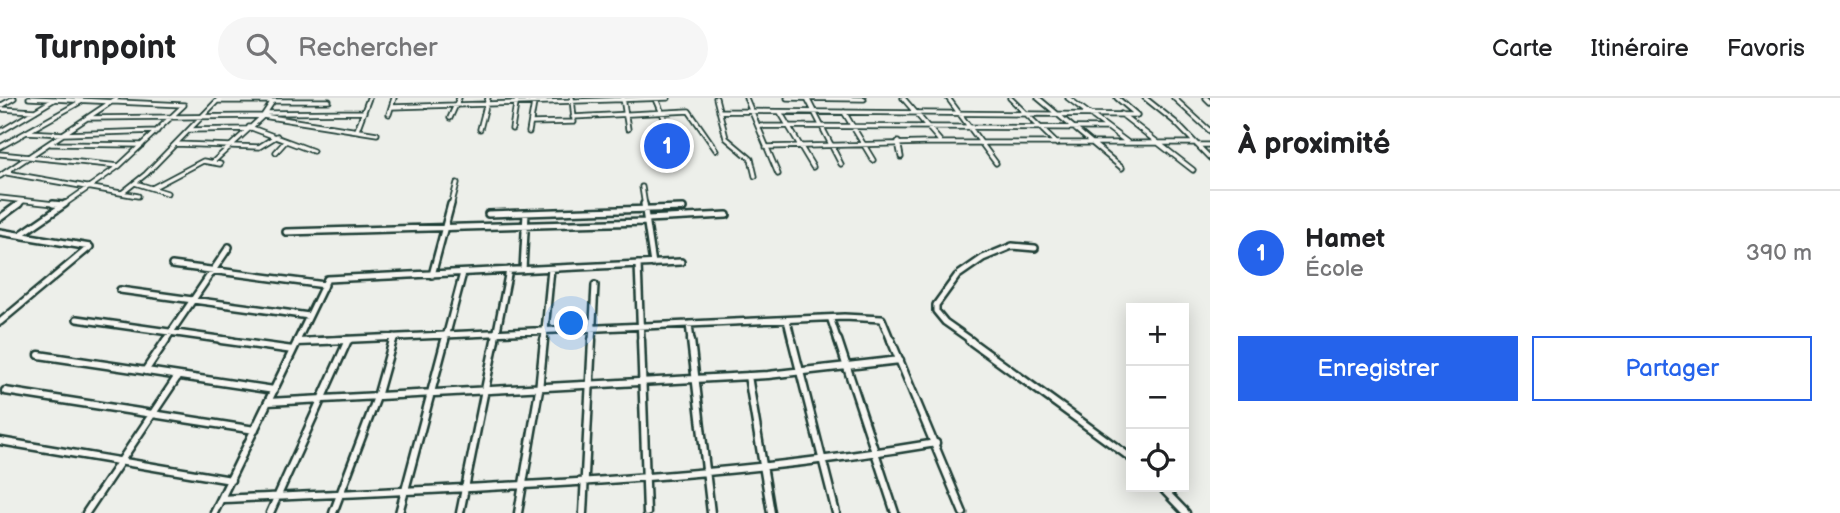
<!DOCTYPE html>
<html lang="fr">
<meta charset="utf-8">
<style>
body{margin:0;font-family:"Balsamiq Sans",sans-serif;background:#f6f6f6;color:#202124}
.controls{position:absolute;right:21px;bottom:21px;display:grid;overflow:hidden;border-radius:0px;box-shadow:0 4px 18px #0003}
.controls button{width:63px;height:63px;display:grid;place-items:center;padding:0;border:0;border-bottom:2px solid #e0e0e0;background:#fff;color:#202124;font:35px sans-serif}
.you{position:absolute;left:572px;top:226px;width:24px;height:24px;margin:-18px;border:5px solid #fff;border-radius:50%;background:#1a73e8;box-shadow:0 0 0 10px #1a73e833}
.badge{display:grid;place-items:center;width:46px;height:46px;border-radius:50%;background:#2563eb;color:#fff;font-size:23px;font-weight:700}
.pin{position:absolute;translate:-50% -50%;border:4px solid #fff;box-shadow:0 2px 7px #0006}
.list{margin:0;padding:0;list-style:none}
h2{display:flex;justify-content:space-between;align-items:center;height:91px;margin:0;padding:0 28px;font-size:30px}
h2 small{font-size:23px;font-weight:400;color:#757577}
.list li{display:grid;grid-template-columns:46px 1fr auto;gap:21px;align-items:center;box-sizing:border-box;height:126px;padding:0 28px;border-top:2px solid #e0e0e0}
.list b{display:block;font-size:26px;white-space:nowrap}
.list p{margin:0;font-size:23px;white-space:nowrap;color:#757577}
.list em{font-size:23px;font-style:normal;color:#757577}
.actions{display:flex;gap:14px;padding:21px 28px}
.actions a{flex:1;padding:16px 0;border:2px solid #2563eb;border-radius:0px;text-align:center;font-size:24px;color:#2563eb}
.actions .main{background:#2563eb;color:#fff}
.icon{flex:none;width:38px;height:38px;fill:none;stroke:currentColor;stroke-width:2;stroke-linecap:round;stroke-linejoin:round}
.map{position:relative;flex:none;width:1210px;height:415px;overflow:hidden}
header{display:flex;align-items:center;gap:42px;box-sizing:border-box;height:98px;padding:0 35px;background:#fff;border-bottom:2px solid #e0e0e0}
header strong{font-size:33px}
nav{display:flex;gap:38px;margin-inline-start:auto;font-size:24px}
.search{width:490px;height:63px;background:#f6f6f6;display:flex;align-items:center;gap:18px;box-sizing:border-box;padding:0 24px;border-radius:38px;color:#757577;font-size:26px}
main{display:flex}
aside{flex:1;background:#fff}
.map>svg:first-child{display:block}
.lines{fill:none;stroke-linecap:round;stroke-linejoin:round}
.street-far2-casing{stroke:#1f3d34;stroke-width:7}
.street-far1-casing{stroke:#1f3d34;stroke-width:10}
.street-casing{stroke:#1f3d34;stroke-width:11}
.street-far2{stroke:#f6f6f2;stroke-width:3.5}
.street-far1{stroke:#f6f6f2;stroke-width:5}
.street{stroke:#f6f6f2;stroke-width:6}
</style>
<header>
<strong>Turnpoint</strong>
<div class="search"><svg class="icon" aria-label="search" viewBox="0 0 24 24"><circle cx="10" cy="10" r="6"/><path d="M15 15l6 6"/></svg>Rechercher</div>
<nav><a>Carte</a><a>Itinéraire</a><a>Favoris</a></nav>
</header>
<main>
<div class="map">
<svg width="1210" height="415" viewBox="0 0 1210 415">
<rect width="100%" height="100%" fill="#edefea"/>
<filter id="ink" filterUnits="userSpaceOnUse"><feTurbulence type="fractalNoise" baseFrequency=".0143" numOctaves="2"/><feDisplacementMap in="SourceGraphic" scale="14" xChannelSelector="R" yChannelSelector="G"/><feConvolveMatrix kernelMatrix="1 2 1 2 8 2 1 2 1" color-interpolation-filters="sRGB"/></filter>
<g filter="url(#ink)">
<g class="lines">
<defs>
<path id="street-far2" d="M 29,0 L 184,7 L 119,68 L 62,108
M 572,0 L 574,21
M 623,0 L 628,31
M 716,0 L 726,40 L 751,61 L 755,78
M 746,0 L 778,76
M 787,0 L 864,1
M 807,0 L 841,66
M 903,0 L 940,43
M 948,0 L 996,65
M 1010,0 L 1057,46
M 1038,0 L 1122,70
M 1068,0 L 1127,44
M 1117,0 L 1137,17
M 1145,0 L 1175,24 L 1210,60
M 1174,0 L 1210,33
M 1206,0 L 1210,4
M 656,1 L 671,36
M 217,3 L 329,3
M 0,8 L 14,0
M 392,9 L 668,0
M 0,11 L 35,13
M 719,13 L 1137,17
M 780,14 L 813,69
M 844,14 L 873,62
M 266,15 L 364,14
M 389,16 L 394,0
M 1121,16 L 1193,72
M 573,19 L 689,13 L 716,52
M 87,20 L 263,18 L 377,36
M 450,20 L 459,0
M 531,25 L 574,24
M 758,28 L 1107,30
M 249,29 L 313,53
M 480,31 L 488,0
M 512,31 L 517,0
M 189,32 L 247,31
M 357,32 L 369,0
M 0,34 L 55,1
M 26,34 L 64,36 L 157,33
M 529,34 L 534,5
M 898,44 L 901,59
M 51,46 L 142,47
M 176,46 L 259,49 L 277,38
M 1197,47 L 1210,47
M 0,49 L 82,3
M 766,49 L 927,45 L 1195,45
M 276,54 L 285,44
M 0,56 L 119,68
M 213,64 L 263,18 L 273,3
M 7,75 L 138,98
M 0,78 L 117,0
M 135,85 L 167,95
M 642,89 L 645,108
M 152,90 L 203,63 L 220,66
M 122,95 L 146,76 L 220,0
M 0,100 L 63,107
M 17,108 L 23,103
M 451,108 L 457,85"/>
<path id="street-far1" d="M 53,106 L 63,107
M 644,106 L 653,166
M 488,116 L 683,110
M 0,120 L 19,106
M 647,121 L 727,117
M 0,134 L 90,149 L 0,224
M 286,134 L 647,124
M 20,137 L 65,106
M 638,166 L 641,243
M 172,167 L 325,187
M 523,172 L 526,115
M 432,177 L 451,106
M 120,192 L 309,218
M 77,221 L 233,243
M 787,222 L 792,243
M 831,222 L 838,243
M 689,226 L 691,243
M 165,243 L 229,149
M 297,243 L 327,181 L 681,164
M 310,243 L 844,219 L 882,221 L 891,243
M 393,243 L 394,239
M 445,243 L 463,175
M 495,243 L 509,172
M 544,243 L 551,171
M 592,243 L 595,187
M 972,243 L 945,224 L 936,213 L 936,207 L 957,178 L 983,160 L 1012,148 L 1035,150"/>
<path id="street" d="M 221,242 L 293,252
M 641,242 L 647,415
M 691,242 L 711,415
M 792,242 L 836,415
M 838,242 L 895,415
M 891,242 L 963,415
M 969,242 L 1131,360
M 297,244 L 349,242
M 39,257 L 274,292
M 145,273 L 166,242
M 748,278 L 771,415
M 5,293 L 255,332
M 268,304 L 768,277 L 900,262
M 0,343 L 231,382
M 1161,389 L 1186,415
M 222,401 C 461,390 699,385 936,345
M 86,415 L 178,278
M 214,415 L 298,242
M 270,415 L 348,242
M 333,415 L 377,299 L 393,242
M 399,415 L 445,242
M 460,415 L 495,242
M 518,415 L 539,292 L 544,242
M 583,415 L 592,242"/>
</defs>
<!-- street-far2 casing -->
<use href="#street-far2" class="street-far2-casing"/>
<!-- street-far1 casing -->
<use href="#street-far1" class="street-far1-casing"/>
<!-- street casing -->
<use href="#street" class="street-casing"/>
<!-- street-far2 -->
<use href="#street-far2" class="street-far2"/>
<!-- street-far1 -->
<use href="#street-far1" class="street-far1"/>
<!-- street -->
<use href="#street" class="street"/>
</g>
</g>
</svg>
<div class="controls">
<button>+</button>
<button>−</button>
<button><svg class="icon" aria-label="locate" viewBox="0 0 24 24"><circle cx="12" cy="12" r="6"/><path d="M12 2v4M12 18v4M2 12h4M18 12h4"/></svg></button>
</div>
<div class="you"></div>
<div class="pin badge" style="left:667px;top:48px">1</div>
</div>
<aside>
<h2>À proximité<small></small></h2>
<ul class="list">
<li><span class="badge">1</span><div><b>Hamet</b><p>École</p></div><em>390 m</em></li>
</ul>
<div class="actions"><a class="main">Enregistrer</a><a>Partager</a></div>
</aside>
</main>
